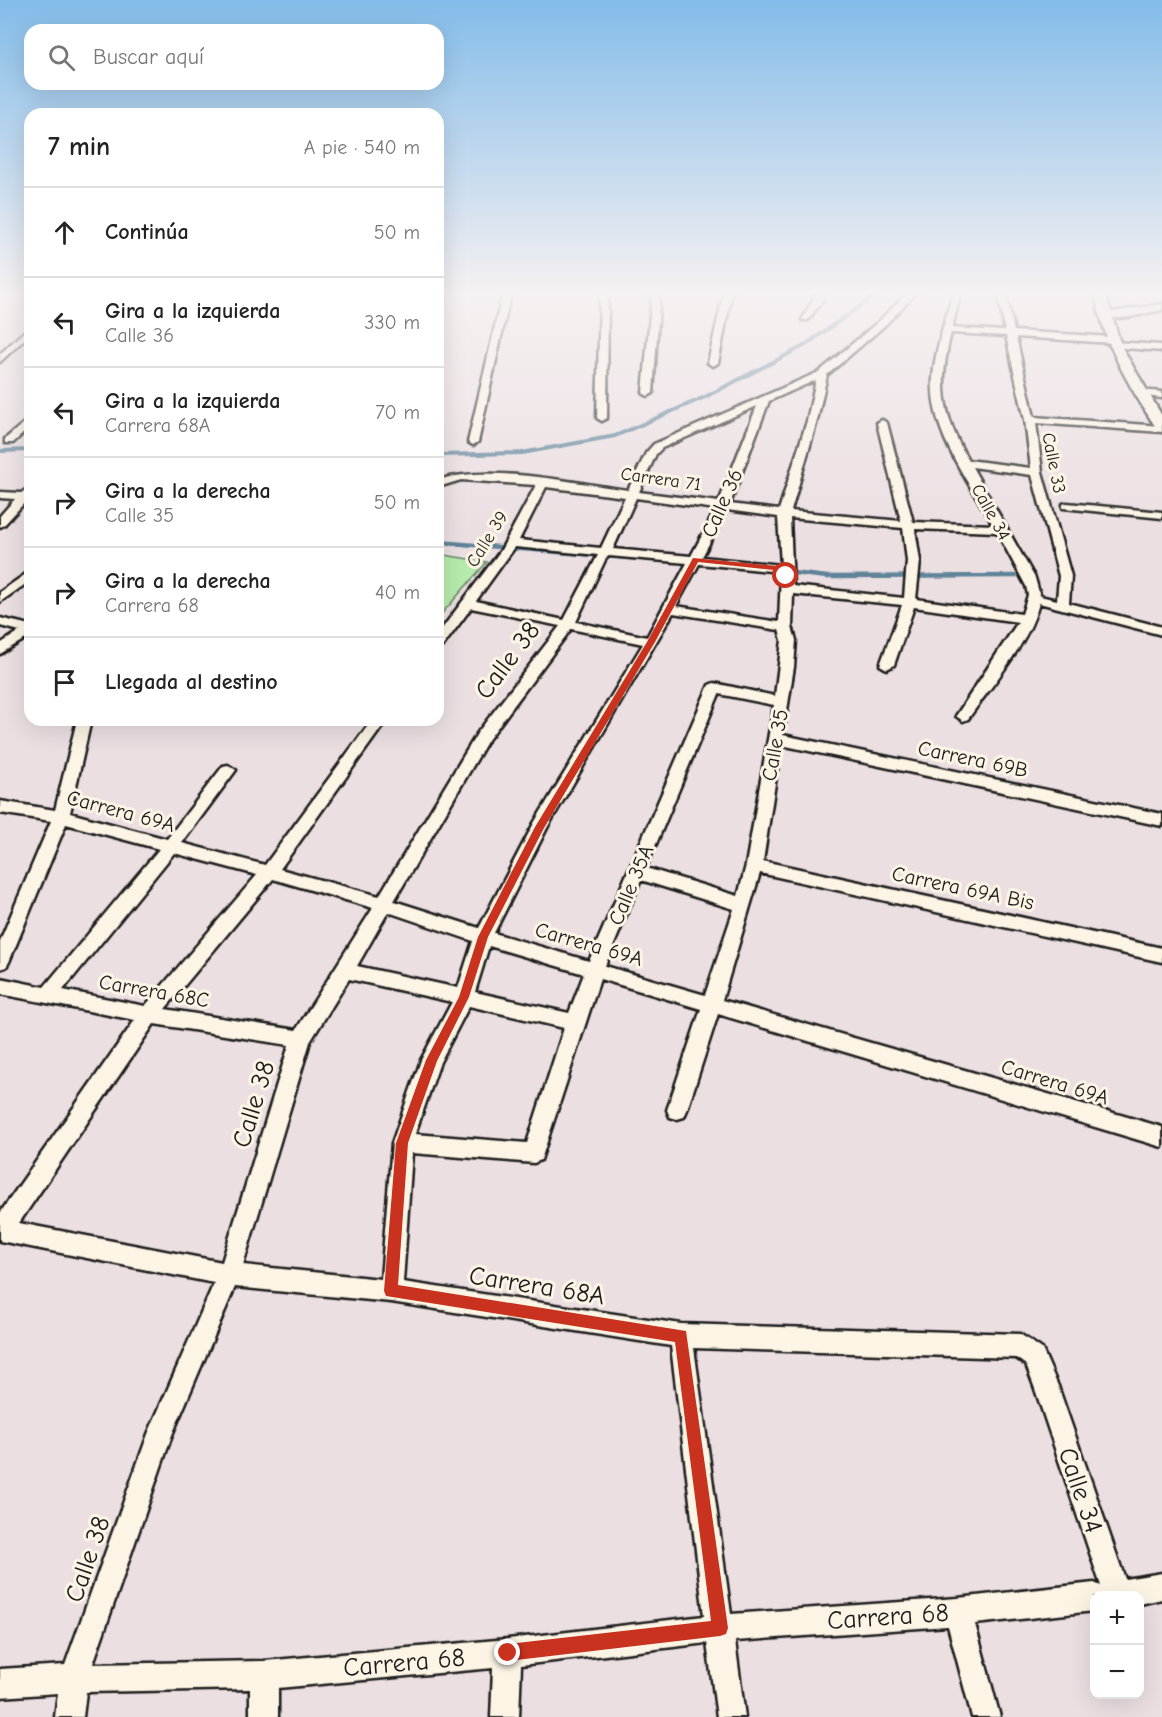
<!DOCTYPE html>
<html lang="es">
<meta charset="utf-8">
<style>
body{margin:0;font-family:"Comic Neue",sans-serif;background:#f2f2f2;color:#222}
.controls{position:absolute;right:18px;bottom:18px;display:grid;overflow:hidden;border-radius:12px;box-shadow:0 6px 24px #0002}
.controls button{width:54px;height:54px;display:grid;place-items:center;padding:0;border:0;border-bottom:2px solid #e0e0e0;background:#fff;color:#222;font:30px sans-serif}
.stop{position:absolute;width:18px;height:18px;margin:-14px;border:4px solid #c8321e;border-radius:50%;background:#fff}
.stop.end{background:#c8321e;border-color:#fff;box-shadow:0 2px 6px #0008}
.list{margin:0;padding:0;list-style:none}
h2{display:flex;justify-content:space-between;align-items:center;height:78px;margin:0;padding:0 24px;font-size:26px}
h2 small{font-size:20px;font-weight:400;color:#767676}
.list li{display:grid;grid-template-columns:39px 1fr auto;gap:18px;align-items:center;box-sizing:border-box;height:90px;padding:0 24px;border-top:2px solid #e0e0e0}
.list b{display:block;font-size:22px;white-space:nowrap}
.list p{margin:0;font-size:20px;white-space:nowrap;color:#767676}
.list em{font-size:20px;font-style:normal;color:#767676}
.icon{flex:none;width:33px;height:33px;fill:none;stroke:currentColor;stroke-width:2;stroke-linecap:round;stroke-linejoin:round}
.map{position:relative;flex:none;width:1162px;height:1717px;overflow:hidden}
.search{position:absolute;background:#fff;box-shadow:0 6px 24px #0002;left:24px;top:24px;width:420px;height:66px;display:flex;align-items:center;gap:15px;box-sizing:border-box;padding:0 21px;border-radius:18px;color:#767676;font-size:22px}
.panel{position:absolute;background:#fff;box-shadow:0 6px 24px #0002;left:24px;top:108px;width:420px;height:618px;border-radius:18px}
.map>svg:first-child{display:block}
.green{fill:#b6ebad;stroke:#698464;stroke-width:1.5}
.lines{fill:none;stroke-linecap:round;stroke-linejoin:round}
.stream-far1{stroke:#5f8398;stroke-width:4}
.stream{stroke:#5f8398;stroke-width:4.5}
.minor-casing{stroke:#1c1c1c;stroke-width:5}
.tertiary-casing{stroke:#1c1c1c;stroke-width:5}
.minor{fill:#fcf5e5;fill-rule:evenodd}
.tertiary{fill:#fcf5e5;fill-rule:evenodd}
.route{fill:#c8321e}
.labels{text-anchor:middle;stroke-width:6;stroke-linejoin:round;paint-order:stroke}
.far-street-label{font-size:18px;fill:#1c1c1c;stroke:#fcf5e5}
.street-label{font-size:21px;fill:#1c1c1c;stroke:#fcf5e5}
.near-street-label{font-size:26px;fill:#1c1c1c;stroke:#fcf5e5}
</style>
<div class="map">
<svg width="1162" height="1717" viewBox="0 0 1162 1717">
<rect width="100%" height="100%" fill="#ebdfe2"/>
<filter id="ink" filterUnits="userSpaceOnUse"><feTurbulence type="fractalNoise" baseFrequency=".0167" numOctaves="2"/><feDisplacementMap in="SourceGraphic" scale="12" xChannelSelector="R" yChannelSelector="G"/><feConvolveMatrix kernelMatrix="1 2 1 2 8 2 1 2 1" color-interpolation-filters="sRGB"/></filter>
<g filter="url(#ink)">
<!-- green -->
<path class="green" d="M 438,554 L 487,562 L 438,618 Z"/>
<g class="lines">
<!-- stream-far1 -->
<path class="stream-far1" d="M 0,451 L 30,450
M 438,455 L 522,453 L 615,436 L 705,397 L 804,346 L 880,292"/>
<!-- stream -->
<path class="stream" d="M 438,542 L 644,559
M 785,572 L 827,577 L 1015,576"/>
<defs>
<path id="minor" d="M 503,292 L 511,292 L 478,442 L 473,445 L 468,442 Z
M 600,292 L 608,292 L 607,418 L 602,421 L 597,418 Z
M 652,292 L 660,292 L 653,393 L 648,396 L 643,393 Z
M 724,292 L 732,292 L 718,363 L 713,366 L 708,363 Z
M 817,292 L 825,292 L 823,300 L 808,320 L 802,320 Z
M 908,292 L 917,292 L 884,326 L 827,375 L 817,421 L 791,511 L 901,521 L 877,423 L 882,420 L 887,423 L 913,522 L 993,525 C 968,480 929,431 933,378 C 935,349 946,320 953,292 L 961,292 L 952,328 L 1005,331 L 997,292 L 1005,292 L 1014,331 L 1112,337 L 1117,340 L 1112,343 L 1016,337 L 1034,417 L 1162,426 L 1162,432 L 1036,423 L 1042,472 L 1071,576 L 1069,603 L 1162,627 L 1162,635 L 1039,603 C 1029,643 991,686 968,719 L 963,721 L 956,716 L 1018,622 L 914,607 L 894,665 L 887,669 L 880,665 L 902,605 L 793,594 L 792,627 L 796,640 L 794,667 L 783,735 L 1162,814 L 1162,826 L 781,745 L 763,861 L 1162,948 L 1162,962 L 760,873 L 722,1000 L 1162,1127 L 1162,1147 L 718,1014 L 687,1110 L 684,1117 L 677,1119 L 670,1117 L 667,1110 L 701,1009 L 600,979 L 541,1160 L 534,1163 L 412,1153 L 403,1282 L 681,1324 L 1020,1334 L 1042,1349 L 1058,1386 L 1125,1579 L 1162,1573 L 1162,1599 L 1140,1604 L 1140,1596 L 1094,1596 L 1094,1611 L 975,1624 L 1000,1717 L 972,1717 L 948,1626 L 735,1641 L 745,1717 L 717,1717 L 707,1643 L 521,1665 L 519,1717 L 491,1717 L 493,1668 L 278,1688 L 278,1717 L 250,1717 L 250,1689 L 86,1692 L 83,1717 L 55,1717 L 58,1693 L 0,1697 L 0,1669 L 65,1665 L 148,1434 L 214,1283 L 0,1241 L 0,1213 L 135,1020 L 0,994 L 0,978 L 44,987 L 159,849 L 66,824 L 9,962 L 6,967 L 0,969 L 0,941 L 51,821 L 0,813 L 0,801 L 55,810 L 77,720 L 91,720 L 70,813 L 167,839 L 223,766 L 228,765 L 236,770 L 182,843 L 265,865 L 372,720 L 387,720 L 280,869 L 379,896 L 478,732 L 560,626 L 471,608 L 443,646 L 438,647 L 438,634 L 501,550 L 536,485 L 461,480 L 438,487 L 438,480 C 491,464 573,483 628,490 L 646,453 L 654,444 L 819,372 L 878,322 ZM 951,333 L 1006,336 L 1025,420 L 1031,468 L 968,460 C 942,414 938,385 951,333 ZM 816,380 L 807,421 L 779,510 L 730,504 L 769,401 ZM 757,406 L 719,502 L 639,492 L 656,454 L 662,448 ZM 972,467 L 1032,475 L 1059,576 L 1057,600 L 1040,596 L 1035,578 ZM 546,487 L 625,497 L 601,548 L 519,540 ZM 636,498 L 716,509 L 691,556 L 613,549 ZM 727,510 L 778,517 L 781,565 L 702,557 ZM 790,518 L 903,528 L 907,561 L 904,598 L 793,586 ZM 915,529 L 997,532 L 1026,586 L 1028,595 L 1022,614 L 916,599 L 920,561 ZM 515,547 L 598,555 L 564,620 L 476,601 ZM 609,556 L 687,563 L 647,637 L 576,622 L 606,558 ZM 699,564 L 781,572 L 779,622 L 676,606 ZM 673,613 L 779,630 L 782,640 L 775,696 L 714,683 L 709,685 L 589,961 L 494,933 L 547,828 ZM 571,629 L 643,644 L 534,823 L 479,928 L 394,901 L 488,740 ZM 719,694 L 774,705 L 746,865 L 738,896 L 646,868 ZM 174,853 L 257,875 L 145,1006 L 63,990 ZM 273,879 L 373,908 L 296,1030 L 165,1009 ZM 641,880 L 734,909 L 705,995 L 605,966 ZM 388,912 L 473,941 L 458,988 L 357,966 ZM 489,946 L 584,974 L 569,1013 L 475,992 ZM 349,979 L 452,1002 L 421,1060 L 392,1143 L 381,1279 L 243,1265 L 310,1042 ZM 469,1006 L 564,1028 L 527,1143 L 415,1134 L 440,1062 ZM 154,1024 L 289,1045 L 222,1262 L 19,1223 ZM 235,1287 L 391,1302 L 671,1346 L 704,1616 L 508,1639 L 264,1661 L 93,1664 L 172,1435 ZM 694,1348 L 1016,1358 L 1026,1365 L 1034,1386 L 1101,1586 L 1094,1583 L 958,1598 L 731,1614 Z
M 1162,304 L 1162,310 C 1145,313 1114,324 1099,314 Z
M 30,326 L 30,334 L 0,362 L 0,354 Z
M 1114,342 L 1162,345 L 1162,351 L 1111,347 L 1109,345 Z
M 1140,390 L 1162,392 L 1162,398 L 1137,395 L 1135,393 Z
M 30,418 L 30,427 L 13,443 L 5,443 L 5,439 Z
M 30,487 L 30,500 L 27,500 L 4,525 L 0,527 L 0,516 L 15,499 L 0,498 L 0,492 L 21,493 Z
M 1067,503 L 1162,512 L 1162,518 L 1063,508 L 1063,504 Z
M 30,571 L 30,581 L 0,602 L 0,592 Z
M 0,618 L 30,625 L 30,636 L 0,654 L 0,644 L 20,631 L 0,626 Z"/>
<path id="tertiary" d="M 1095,292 L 1105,292 L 1121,346 L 1162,416 L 1162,430 L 1155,426 C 1128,384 1103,342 1095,292 Z"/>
</defs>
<!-- minor casing -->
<use href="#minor" class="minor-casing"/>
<!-- tertiary casing -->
<use href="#tertiary" class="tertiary-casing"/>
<!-- minor -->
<use href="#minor" class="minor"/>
<!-- tertiary -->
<use href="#tertiary" class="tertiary"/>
</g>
</g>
<!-- sky -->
<linearGradient id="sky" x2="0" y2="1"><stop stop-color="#83bce9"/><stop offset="0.55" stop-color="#f6f1f2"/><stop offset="1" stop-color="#f6f1f2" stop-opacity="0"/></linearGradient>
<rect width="1162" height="532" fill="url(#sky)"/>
<!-- route -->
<path class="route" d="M 693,558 L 787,567 L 791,569 L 790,576 L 784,577 L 783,571 L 698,562 L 655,642 L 544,828 L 488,937 L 469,997 L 437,1061 L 408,1143 L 398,1285 L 686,1331 L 728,1628 L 726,1634 L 720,1636 L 508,1661 L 503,1658 L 500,1653 L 503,1647 L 508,1644 L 711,1621 L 675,1342 L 386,1296 L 384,1291 L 396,1143 L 426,1060 L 459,997 L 478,937 L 535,827 L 647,642 Z"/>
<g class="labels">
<!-- far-street labels -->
<g class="far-street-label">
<text transform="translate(1054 463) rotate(79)" y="6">Calle 33</text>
<text transform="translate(661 479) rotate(8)" y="6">Carrera 71</text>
<text transform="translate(991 512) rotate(61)" y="6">Calle 34</text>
<text transform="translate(487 539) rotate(-58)" y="6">Calle 39</text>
</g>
<!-- street labels -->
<g class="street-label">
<text transform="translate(722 503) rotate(-66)" y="7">Calle 36</text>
<text transform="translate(775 745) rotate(-80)" y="7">Calle 35</text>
<text transform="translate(973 759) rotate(12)" y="7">Carrera 69B</text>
<text transform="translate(121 811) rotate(15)" y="7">Carrera 69A</text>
<text transform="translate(631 885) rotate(-67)" y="7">Calle 35A</text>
<text transform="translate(963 888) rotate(12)" y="7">Carrera 69A Bis</text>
<text transform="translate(589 944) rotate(16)" y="7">Carrera 69A</text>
<text transform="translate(154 991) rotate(10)" y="7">Carrera 68C</text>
<text transform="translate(1055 1082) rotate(17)" y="7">Carrera 69A</text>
</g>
<!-- near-street labels -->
<g class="near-street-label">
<text transform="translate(507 660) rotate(-53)" y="9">Calle 38</text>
<text transform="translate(253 1104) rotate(-73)" y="9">Calle 38</text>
<text transform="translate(537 1285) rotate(9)" y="9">Carrera 68A</text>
<text transform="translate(1081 1490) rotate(71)" y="9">Calle 34</text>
<text transform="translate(87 1559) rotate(-71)" y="9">Calle 38</text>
<text transform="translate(888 1616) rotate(-4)" y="9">Carrera 68</text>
<text transform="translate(404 1662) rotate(-5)" y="9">Carrera 68</text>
</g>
</g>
</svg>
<div class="controls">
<button>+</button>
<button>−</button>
</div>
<div class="stop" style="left:786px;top:576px"></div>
<div class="stop end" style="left:508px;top:1653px"></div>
<div class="search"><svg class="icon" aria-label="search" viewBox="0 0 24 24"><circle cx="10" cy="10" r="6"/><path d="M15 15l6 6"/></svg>Buscar aquí</div>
<section class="panel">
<h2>7 min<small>A pie · 540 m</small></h2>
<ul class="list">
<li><svg class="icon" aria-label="ahead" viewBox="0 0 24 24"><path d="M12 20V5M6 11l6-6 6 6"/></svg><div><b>Continúa</b></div><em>50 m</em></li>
<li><svg class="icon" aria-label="left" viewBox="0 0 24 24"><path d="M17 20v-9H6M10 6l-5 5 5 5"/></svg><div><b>Gira a la izquierda</b><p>Calle 36</p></div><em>330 m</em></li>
<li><svg class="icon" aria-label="left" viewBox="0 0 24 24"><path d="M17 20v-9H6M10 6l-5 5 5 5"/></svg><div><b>Gira a la izquierda</b><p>Carrera 68A</p></div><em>70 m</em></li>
<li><svg class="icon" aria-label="right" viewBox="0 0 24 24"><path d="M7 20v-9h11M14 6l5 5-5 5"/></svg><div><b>Gira a la derecha</b><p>Calle 35</p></div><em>50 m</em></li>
<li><svg class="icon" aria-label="right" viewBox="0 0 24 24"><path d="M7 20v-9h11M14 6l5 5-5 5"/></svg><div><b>Gira a la derecha</b><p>Carrera 68</p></div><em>40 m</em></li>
<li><svg class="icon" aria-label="arrive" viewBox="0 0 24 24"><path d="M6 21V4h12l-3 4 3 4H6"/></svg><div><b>Llegada al destino</b></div></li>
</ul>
</section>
</div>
